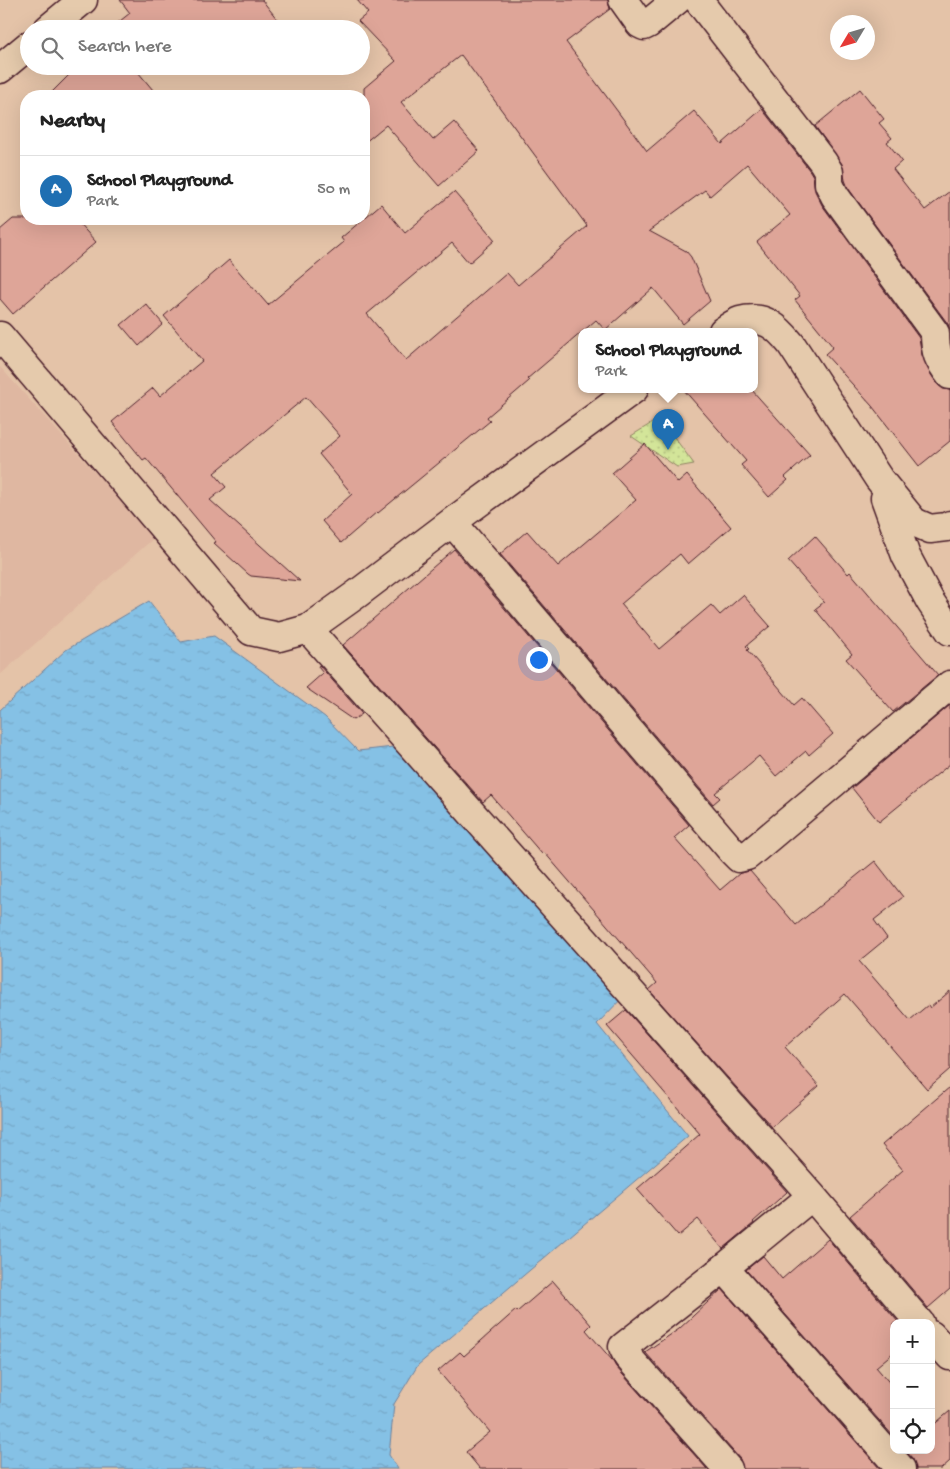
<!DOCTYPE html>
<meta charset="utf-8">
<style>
body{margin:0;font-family:"Gochi Hand",sans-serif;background:#f2f2f2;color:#222}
.controls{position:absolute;right:15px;bottom:15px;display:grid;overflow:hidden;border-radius:10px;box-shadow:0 5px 20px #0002}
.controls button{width:45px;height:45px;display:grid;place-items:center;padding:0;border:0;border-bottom:1px solid #e0e0e0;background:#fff;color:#222;font:25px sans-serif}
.compass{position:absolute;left:830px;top:15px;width:45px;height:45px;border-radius:50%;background:#fff;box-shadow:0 5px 20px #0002;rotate:232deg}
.you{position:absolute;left:538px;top:659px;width:18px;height:18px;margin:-12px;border:4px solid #fff;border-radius:50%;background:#1a73e8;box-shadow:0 0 0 8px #1a73e833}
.badge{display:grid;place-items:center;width:32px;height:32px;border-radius:50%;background:#1f6fb2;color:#fff;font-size:16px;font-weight:700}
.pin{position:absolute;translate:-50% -41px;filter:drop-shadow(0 1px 2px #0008)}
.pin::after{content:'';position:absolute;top:26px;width:18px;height:15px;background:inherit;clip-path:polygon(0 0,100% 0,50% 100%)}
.popup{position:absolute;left:578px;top:328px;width:180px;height:65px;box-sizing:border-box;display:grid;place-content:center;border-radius:10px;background:#fff;filter:drop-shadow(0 1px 4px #0005);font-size:16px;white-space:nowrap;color:#767676}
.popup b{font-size:19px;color:#222}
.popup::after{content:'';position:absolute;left:50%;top:100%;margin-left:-10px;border:10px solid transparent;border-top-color:#fff}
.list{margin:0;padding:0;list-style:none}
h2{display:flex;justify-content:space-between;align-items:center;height:65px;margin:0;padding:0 20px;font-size:21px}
h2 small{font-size:16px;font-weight:400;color:#767676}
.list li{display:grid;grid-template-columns:32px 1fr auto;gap:15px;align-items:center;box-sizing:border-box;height:70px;padding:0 20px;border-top:1px solid #e0e0e0}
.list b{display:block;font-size:19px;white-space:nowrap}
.list p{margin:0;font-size:16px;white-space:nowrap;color:#767676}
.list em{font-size:16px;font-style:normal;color:#767676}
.icon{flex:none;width:28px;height:28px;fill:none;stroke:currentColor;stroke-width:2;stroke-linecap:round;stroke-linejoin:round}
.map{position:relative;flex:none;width:950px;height:1469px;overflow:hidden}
.search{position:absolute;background:#fff;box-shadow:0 5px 20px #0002;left:20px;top:20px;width:350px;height:55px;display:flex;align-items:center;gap:12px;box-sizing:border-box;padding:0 18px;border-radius:28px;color:#767676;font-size:19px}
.panel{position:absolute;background:#fff;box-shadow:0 5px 20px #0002;left:20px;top:90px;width:350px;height:135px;border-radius:20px}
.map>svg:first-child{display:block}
.built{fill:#dfb7a1}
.green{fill:url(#green-dots);stroke:#8e8262}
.water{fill:url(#water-ripples);stroke:#6d809b}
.building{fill:#dea598;stroke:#4a1f2b}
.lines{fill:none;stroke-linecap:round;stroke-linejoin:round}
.minor-casing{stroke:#4a1f2b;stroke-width:31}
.major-casing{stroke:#4a1f2b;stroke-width:31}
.minor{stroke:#e5caac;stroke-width:28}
.major{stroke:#e5caac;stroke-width:28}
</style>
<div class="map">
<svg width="950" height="1469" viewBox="0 0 950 1469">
<defs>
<pattern id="green-dots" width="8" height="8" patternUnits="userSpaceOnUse" patternTransform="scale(1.25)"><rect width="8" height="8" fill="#d3e599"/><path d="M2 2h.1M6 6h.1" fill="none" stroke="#b7c484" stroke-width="1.8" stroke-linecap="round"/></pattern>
<pattern id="water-ripples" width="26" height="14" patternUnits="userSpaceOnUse" patternTransform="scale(1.25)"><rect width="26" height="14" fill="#85c1e5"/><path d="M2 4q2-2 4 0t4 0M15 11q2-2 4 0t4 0" fill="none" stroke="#74a5c5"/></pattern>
</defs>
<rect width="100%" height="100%" fill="#e4c3a8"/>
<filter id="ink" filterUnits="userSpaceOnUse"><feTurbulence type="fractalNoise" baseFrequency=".02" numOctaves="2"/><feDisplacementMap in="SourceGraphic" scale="10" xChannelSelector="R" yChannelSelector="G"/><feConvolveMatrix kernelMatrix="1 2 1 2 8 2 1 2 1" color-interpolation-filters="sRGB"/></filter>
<g filter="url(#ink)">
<!-- built -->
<path class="built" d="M 0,367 L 154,538 L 0,675 Z"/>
<!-- green -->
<path class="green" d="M 660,418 L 694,464 L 677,467 L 631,436 Z"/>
<!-- water -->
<path class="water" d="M 149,601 L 181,642 L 214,636 L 325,717 L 358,751 L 402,746 L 628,992 L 597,1024 L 688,1136 L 418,1365 L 394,1404 L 389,1455 L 398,1469 L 0,1469 L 0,710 L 66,650 Z"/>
<!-- building -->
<path class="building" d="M 120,0 L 262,0 L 285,29 L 110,29 L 130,13 Z
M 357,0 L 608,0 L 610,9 L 566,42 L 647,151 L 694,111 L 722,144 L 762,109 L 810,171 L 813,176 L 815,191 L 822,205 L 919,338 L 922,355 L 930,373 L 938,385 L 943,389 L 950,390 L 950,441 L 919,466 L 872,406 L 825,354 L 833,347 L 795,300 L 800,296 L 757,242 L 790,215 L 747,164 L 710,196 L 705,190 L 649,231 L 686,251 L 691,257 L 710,301 L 683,324 L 653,288 L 605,330 L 596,320 L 527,379 L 529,381 L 487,417 L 490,421 L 378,513 L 377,512 L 341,543 L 322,521 L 352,494 L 319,454 L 340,436 L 306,397 L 214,473 L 226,487 L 210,500 L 300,581 L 251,576 L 248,574 L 214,543 L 216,542 L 146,458 L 143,460 L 112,422 L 153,388 L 160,396 L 202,361 L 164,316 L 229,260 L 268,305 L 344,242 L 341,238 L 381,204 L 405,233 L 454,192 L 495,240 L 469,263 L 452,243 L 367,314 L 406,360 L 507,273 L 518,285 L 587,226 L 461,55 L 401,102 L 433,140 L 454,122 L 479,151 L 439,186 L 386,125 L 364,143 L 364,88 L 396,61 L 358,21 L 368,13 Z
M 65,66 L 133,66 L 158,96 L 48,96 L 71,73 Z
M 860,89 L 884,119 L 879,123 L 892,138 L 887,142 L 902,161 L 893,169 L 925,210 L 950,191 L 950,331 L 948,324 L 848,188 L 845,180 L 842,164 L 815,126 Z
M 13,219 L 75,219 L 96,242 L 13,314 L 0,299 L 0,230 Z
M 146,304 L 163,324 L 139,346 L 121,325 Z
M 683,389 L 751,389 L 810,455 L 785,477 L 788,480 L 769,497 L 741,465 L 746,461 Z
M 645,444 L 678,483 L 687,475 L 731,527 L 688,564 L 680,554 L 621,604 L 659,649 L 711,605 L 720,615 L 743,595 L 770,626 L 746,646 L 749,649 L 747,650 L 794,705 L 802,698 L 833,734 L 809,755 L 806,751 L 776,776 L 759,756 L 715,793 L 720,798 L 713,804 L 500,554 L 527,531 L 558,566 L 636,500 L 612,473 Z
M 815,536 L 848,574 L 850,572 L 938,675 L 893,712 L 846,659 L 852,654 L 815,609 L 824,602 L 788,561 Z
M 454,549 L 689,825 L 674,838 L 720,890 L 740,873 L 750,871 L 796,925 L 875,861 L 903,897 L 874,920 L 887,938 L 859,961 L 910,1020 L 928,1005 L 930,1008 L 950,991 L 950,1069 L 927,1089 L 845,994 L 785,1047 L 819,1086 L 772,1127 L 649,990 L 657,983 L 544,852 L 542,854 L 491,795 L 483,802 L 343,645 Z
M 319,665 L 362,714 L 353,720 L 306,688 L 323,673 L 318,667 Z
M 950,705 L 950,764 L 879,822 L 852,788 Z
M 626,1010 L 787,1192 L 753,1222 L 754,1223 L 723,1249 L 698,1219 L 678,1236 L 637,1189 L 700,1134 L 607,1026 Z
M 950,1087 L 950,1289 L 928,1308 L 850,1216 L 903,1170 L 882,1145 Z
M 828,1239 L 899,1323 L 894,1323 L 894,1352 L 876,1367 L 894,1388 L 894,1437 L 746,1270 L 763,1256 L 782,1279 Z
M 553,1281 L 591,1325 L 586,1330 L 612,1360 L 616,1367 L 707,1469 L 480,1469 L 466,1452 L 490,1432 L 438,1371 L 460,1352 L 464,1356 L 516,1310 L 517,1312 Z
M 722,1289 L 880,1469 L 743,1469 L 740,1459 L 645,1352 L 679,1329 Z
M 950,1411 L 950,1461 L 941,1469 L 916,1469 L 913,1459 L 905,1450 L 931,1450 L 931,1427 Z"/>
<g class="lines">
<defs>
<path id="minor" d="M 623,0 L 640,24 L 644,26 L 648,24 L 677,0
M 698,0 L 823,162 L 829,172 L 829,184 L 835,196 L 935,333 C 935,353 938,359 950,375
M 723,331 C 728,328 734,323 740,321 C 764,314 778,328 791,344 L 879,479 L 914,522 L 930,529 L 947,527 L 950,525
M 0,336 L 251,631 L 279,637 L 308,629 L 357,594 L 452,522 L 634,389
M 885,498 L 906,556 L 930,601 L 950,631
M 452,522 L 732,851 L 739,858 L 747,856 L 950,685
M 308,629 L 812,1196 L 724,1268 L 623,1347 L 628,1357 L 728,1469
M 812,1196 L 920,1323
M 724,1268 L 901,1469
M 931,1335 L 950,1356"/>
<path id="major" d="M 48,29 L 83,0
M 0,69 L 29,45"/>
</defs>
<!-- minor casing -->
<use href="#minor" class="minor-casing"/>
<!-- major casing -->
<use href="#major" class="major-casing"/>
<!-- minor -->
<use href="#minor" class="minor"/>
<!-- major -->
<use href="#major" class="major"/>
</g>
</g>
</svg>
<div class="controls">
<button>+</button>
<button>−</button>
<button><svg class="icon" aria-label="locate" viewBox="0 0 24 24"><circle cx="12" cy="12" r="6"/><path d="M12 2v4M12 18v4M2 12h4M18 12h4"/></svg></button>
</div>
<svg class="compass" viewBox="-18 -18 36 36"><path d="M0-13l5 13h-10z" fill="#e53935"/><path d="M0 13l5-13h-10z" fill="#767676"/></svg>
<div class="you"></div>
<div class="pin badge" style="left:668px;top:450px">A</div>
<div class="popup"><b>School Playground</b>Park</div>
<div class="search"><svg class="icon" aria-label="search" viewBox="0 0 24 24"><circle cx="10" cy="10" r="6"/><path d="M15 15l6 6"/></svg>Search here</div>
<section class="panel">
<h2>Nearby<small></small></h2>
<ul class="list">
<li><span class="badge">A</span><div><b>School Playground</b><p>Park</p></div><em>50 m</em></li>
</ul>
</section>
</div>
